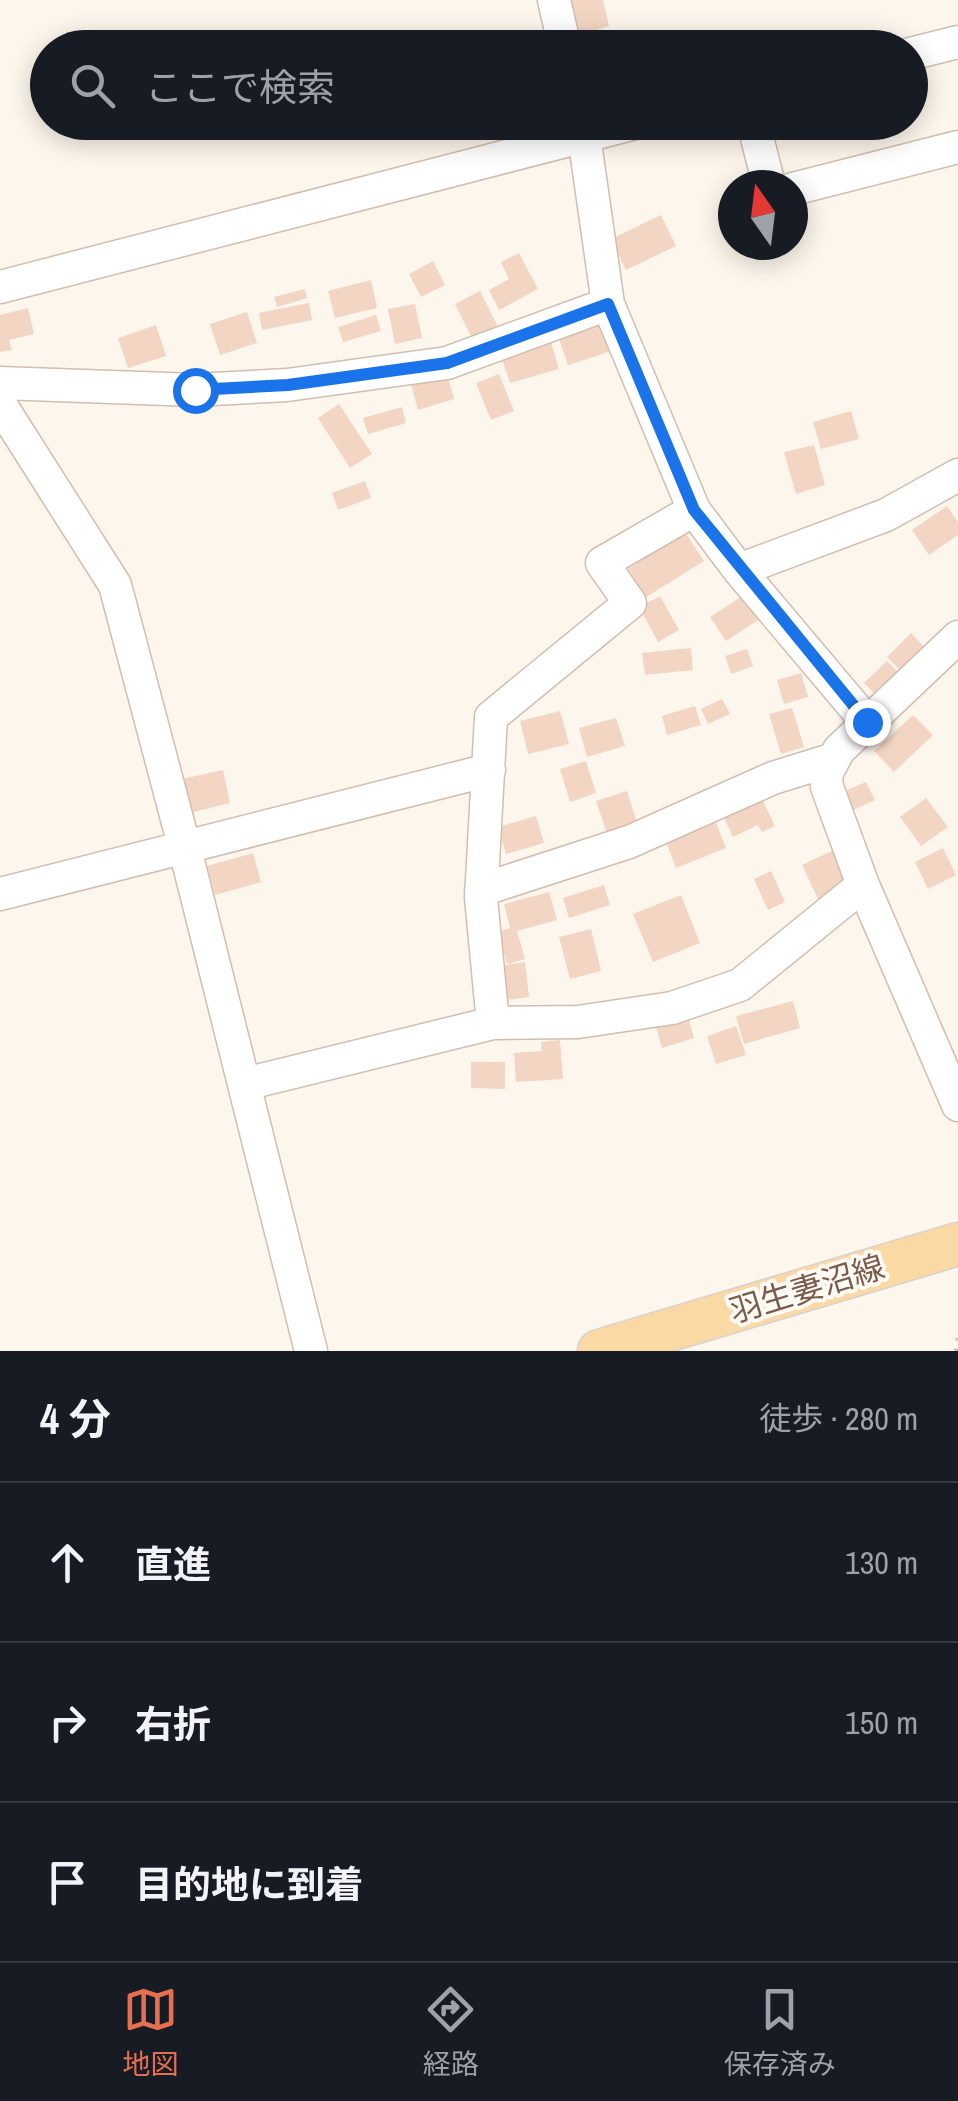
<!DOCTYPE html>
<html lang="ja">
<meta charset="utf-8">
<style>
body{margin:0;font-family:"Archivo Narrow","Noto Sans JP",sans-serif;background:#242831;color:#f1f3f6}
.compass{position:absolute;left:718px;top:170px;width:90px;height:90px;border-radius:50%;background:#171b24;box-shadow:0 5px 25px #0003;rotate:346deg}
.stop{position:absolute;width:30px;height:30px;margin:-22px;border:8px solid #1a73e8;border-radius:50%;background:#fff}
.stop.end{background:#1a73e8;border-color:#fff;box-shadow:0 2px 10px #0008}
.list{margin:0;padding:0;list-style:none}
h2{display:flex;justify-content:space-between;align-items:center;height:130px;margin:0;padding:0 40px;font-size:42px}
h2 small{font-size:32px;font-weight:400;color:#9ea1a6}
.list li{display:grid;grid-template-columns:65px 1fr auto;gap:30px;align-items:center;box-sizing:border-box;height:160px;padding:0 40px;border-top:2px solid #363941}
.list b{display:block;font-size:38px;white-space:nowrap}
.list em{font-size:32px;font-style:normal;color:#9ea1a6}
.icon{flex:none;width:55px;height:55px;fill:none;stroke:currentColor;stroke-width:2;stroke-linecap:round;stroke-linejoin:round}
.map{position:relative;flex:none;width:958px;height:1351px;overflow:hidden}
.search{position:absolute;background:#171b24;box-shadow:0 5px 25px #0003;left:30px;right:30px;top:30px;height:110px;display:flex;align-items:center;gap:25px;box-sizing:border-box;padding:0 35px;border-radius:55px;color:#9ea1a6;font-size:38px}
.sheet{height:610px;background:#171b24}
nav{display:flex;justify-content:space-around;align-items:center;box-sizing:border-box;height:140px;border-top:2px solid #363941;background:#171b24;font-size:28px;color:#9ea1a6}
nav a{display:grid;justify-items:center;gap:5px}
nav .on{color:#e76f51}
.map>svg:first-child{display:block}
.building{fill:#f3d5c3}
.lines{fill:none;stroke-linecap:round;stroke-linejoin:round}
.minor-casing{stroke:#d1beb0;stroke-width:35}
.major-casing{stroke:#dad1cd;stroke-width:45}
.path{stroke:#d9b8a5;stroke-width:4;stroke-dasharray:2.5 8;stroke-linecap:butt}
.minor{stroke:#fff;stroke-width:32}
.major{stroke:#fbd9a5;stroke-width:42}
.route{stroke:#1a73e8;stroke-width:12}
.labels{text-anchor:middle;stroke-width:8;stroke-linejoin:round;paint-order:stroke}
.street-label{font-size:32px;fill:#7a5c4d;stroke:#fffaf3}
</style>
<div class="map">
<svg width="958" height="1351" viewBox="0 0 958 1351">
<rect width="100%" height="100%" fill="#fdf6ec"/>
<!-- building -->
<path class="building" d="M 570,0 L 603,0 L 609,26 L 580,35 Z
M 661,215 L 676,246 L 626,270 L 611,239 Z
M 519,253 L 538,289 L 499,310 L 489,290 L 509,279 L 501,262 Z
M 433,261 L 445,285 L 421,297 L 409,274 Z
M 371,280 L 377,308 L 335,318 L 328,291 Z
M 305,289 L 307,298 L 277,307 L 274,297 Z
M 480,291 L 498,327 L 473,340 L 455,304 Z
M 309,303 L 312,320 L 262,330 L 259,313 Z
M 415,304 L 422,338 L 395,344 L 388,309 Z
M 28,308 L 34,334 L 9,340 L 12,350 L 0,352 L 0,315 Z
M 247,312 L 257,343 L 220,355 L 210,324 Z
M 376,315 L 381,331 L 343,342 L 338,327 Z
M 602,321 L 612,351 L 568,365 L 558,336 Z
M 156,325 L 166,356 L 128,368 L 118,338 Z
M 550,339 L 559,369 L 510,383 L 501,356 Z
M 447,374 L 454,399 L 418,410 L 411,384 Z
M 499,374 L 514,411 L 491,420 L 476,383 Z
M 339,404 L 372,454 L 350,468 L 318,418 Z
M 402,407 L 406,423 L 368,434 L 363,418 Z
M 851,411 L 859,439 L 821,449 L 813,422 Z
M 814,445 L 825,485 L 796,494 L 784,452 Z
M 365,481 L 371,498 L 338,510 L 332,493 Z
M 947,506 L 958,522 L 958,535 L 929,555 L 912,530 Z
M 685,532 L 704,561 L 646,597 L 628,569 Z
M 747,593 L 763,617 L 726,641 L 710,617 Z
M 660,596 L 679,630 L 658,642 L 639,607 Z
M 911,633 L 923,646 L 916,653 L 922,658 L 905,675 L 887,657 Z
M 691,648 L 693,670 L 645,675 L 642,653 Z
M 747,649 L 753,666 L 731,674 L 725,656 Z
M 887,661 L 902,676 L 879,698 L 864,683 Z
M 801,673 L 808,697 L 784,704 L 777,680 Z
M 722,699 L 730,714 L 708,724 L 701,709 Z
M 695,706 L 701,725 L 667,735 L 662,716 Z
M 792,708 L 804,747 L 781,754 L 769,714 Z
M 560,711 L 569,744 L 528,754 L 520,721 Z
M 913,715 L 933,735 L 894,772 L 874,751 Z
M 616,718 L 625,746 L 587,757 L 579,728 Z
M 586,761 L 596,793 L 570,802 L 560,769 Z
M 223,770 L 230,803 L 190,813 L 182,779 Z
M 866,782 L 875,800 L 849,812 L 840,793 Z
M 627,791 L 639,829 L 609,839 L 596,801 Z
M 761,797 L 775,826 L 762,832 L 758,825 L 733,837 L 722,814 Z
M 926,798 L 948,827 L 921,846 L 900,817 Z
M 536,816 L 544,843 L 506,854 L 498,827 Z
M 714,817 L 726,848 L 676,868 L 664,837 Z
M 838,848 L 854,883 L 818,899 L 802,865 Z
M 943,848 L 956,875 L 928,889 L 915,862 Z
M 253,853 L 261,882 L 215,895 L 207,866 Z
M 771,871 L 785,902 L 768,910 L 754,879 Z
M 604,885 L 610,905 L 569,918 L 563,898 Z
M 549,892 L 557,920 L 517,931 L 525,959 L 507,964 L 498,932 L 510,928 L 504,904 Z
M 681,895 L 700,943 L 653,962 L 633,914 Z
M 591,929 L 601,971 L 570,979 L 559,937 Z
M 525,962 L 529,997 L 505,1000 L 500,966 Z
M 793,1001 L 800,1028 L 744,1044 L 736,1016 Z
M 687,1014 L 694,1038 L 662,1048 L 655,1024 Z
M 736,1026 L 746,1055 L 716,1064 L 707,1036 Z
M 560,1040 L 563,1079 L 516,1082 L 514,1053 L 542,1051 L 541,1042 Z
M 471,1062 L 505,1062 L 505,1089 L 471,1088 Z"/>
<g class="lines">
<defs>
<path id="minor" d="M 554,0 L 565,48
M 910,54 L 958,42
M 582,122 L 608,304 L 694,510 L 739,570 L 867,722
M 753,122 L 769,185
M 793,189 L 958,147
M 0,287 L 639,122
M 0,383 L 195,390 L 287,385 L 447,363 L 608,304
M 0,404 L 115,585 L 185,849 L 311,1351
M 739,570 L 886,515 L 958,475
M 958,637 L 839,750 L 826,774 L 827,787 L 863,885 L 958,1105
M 481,890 L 629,842 L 773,778 L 831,760
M 0,894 L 489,770
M 493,1023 L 481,898 L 491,717 L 630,603 L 602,563 L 694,510
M 245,1084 L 493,1023 L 578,1022 L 672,1008 L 740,985 L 863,885"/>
<path id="major" d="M 599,1351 L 958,1244"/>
</defs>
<!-- minor casing -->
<use href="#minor" class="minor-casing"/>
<!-- major casing -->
<use href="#major" class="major-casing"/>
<!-- path -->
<path class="path" d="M 956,1351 L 958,1333"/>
<!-- minor -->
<use href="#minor" class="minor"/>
<!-- major -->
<use href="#major" class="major"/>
</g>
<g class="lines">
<!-- route -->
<path class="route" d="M 195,390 L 288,385 L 447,363 L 608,304 L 694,510 L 867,722"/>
</g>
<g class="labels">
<!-- street labels -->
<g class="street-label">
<text transform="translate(807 1289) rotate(-17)" y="11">羽生妻沼線</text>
</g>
</g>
</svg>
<svg class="compass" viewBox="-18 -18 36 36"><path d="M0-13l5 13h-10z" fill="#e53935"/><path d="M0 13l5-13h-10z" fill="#9ea1a6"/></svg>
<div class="stop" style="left:195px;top:390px"></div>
<div class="stop end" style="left:867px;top:722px"></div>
<div class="search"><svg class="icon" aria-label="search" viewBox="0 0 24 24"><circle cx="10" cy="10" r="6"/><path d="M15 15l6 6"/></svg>ここで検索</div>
</div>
<section class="sheet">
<h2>4 分<small>徒歩 · 280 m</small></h2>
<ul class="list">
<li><svg class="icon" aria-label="ahead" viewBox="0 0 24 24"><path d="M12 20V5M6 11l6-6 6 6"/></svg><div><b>直進</b></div><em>130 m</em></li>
<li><svg class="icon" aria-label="right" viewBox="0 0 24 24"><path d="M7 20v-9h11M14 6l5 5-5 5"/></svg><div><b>右折</b></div><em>150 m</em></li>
<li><svg class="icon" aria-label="arrive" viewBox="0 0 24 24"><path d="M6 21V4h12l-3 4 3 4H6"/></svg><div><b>目的地に到着</b></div></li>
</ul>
</section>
<nav>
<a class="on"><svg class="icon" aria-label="map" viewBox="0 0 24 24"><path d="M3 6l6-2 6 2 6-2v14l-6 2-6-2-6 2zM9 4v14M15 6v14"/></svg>地図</a>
<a><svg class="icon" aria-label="directions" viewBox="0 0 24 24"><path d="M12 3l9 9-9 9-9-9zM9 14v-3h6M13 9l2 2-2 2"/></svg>経路</a>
<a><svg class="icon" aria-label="saved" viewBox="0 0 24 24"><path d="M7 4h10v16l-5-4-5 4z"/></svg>保存済み</a>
</nav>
